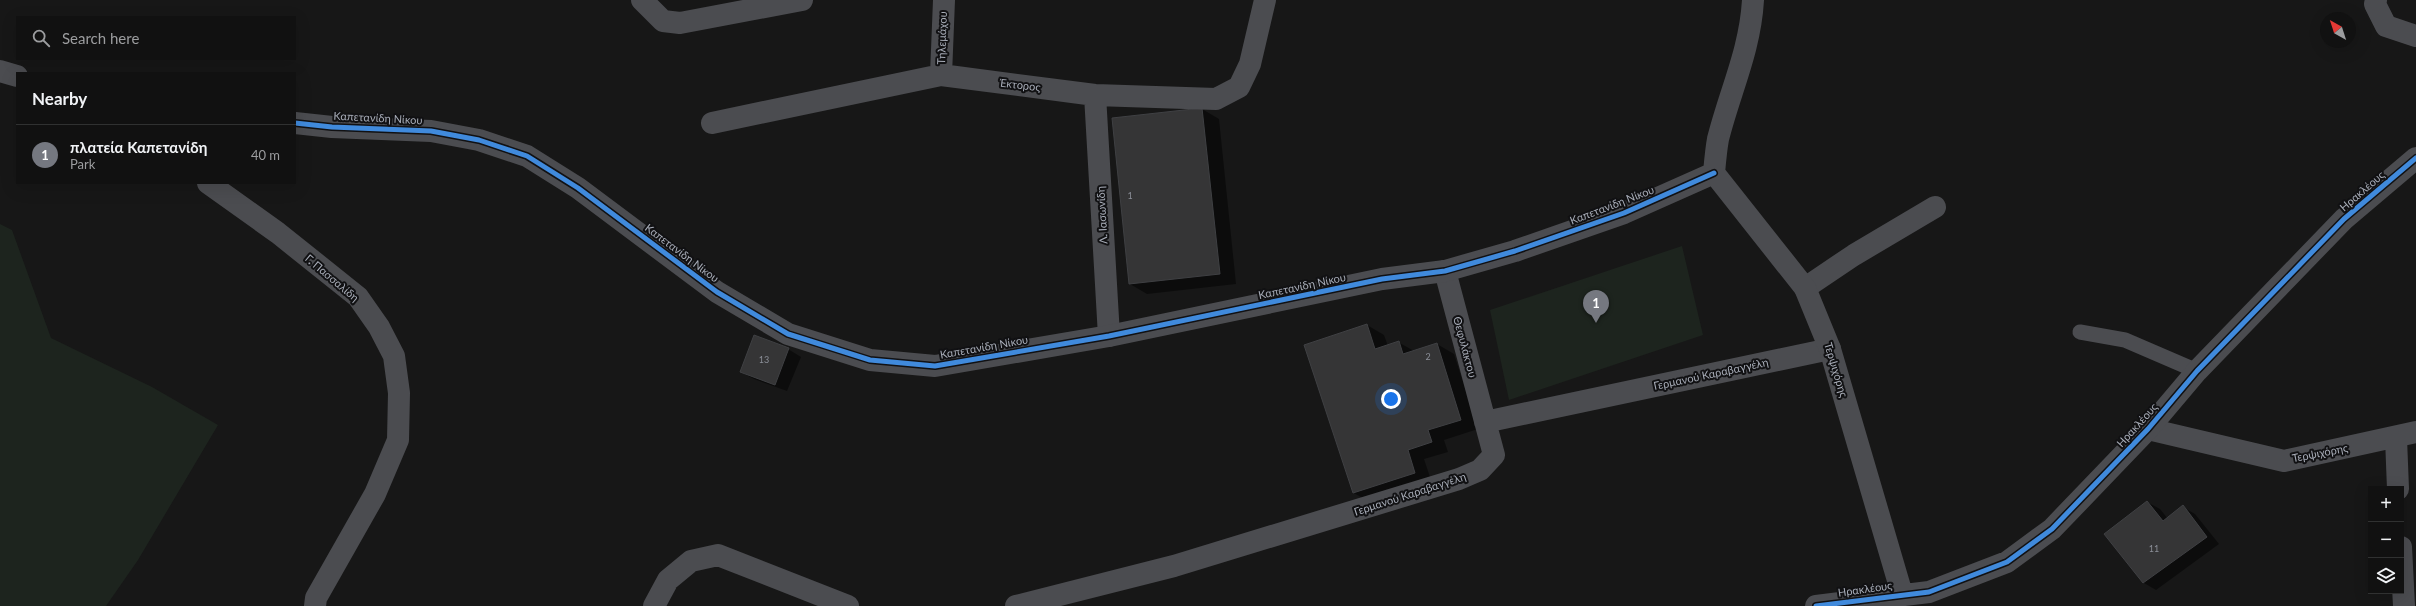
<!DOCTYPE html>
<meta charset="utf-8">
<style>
body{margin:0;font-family:Lato,sans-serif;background:#1e1f1f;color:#f1f3f6}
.controls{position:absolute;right:12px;bottom:12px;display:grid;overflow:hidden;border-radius:0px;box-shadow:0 4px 16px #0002}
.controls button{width:36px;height:36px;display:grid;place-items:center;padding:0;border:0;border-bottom:1px solid #303131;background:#111;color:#f1f3f6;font:20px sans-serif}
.compass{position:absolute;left:2320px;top:12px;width:36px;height:36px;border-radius:50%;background:#111;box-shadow:0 4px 16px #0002;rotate:321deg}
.you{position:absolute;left:1391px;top:399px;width:14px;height:14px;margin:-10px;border:3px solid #fff;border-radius:50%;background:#1a73e8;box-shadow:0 0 0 6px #1a73e833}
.badge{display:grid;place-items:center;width:26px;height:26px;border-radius:50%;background:#757880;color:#fff;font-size:13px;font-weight:700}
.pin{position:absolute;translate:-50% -33px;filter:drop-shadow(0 1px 2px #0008)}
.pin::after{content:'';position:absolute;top:21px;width:14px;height:12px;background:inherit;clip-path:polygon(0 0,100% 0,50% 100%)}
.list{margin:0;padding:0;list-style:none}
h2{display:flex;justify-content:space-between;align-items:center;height:52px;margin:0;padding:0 16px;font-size:17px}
h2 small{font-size:13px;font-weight:400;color:#9c9d9f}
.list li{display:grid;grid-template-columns:26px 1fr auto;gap:12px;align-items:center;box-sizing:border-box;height:60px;padding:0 16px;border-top:1px solid #303131}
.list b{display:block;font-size:15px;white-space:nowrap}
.list p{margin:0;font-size:13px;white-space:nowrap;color:#9c9d9f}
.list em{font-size:13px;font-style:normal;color:#9c9d9f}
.icon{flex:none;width:22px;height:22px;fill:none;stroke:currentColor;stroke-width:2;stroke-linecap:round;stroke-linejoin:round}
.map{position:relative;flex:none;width:2416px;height:606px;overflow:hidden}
.search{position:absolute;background:#111;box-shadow:0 4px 16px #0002;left:16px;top:16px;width:280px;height:44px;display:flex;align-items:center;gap:10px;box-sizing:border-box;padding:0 14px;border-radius:0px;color:#9c9d9f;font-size:15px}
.panel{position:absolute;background:#111;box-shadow:0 4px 16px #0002;left:16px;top:72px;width:280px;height:112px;border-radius:0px}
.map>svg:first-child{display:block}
.green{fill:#1d241e}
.shadow{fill:#0007}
.building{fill:#353536;stroke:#3f4043}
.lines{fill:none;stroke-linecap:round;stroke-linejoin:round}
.service{stroke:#4b4c50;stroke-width:15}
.minor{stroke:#4b4c50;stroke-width:22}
.tertiary{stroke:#4b4c50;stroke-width:22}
.cycleway-casing{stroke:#111113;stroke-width:8}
.cycleway{stroke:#408adc;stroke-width:5}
.labels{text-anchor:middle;stroke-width:4;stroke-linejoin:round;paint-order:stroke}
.number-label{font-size:9px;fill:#8b8f98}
.street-label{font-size:11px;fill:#a8adb8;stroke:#111113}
</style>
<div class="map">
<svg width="2416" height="606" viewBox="0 0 2416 606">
<rect width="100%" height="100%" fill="#171717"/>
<!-- green -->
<path class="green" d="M 0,224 L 12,230 L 51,338 L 152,387 L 218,425 L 138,560 L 106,606 L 0,606 Z
M 1682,246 L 1703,335 L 1509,400 L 1490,310 Z"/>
<!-- shadow -->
<path class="shadow" d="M 1202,109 L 1219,119 L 1236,284 L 1147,294 L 1130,284 Z
M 1367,325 L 1384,335 L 1388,346 L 1398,342 L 1414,351 L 1437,344 L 1454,354 L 1478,429 L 1444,440 L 1448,452 L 1424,459 L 1432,483 L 1371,503 L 1354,493 Z
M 788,349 L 801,357 L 787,391 L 754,379 L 741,372 Z
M 2147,502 L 2160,509 L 2168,519 L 2183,507 L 2195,514 L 2219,544 L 2156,590 L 2144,583 L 2106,534 Z"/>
<!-- building -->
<path class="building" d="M 1202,108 L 1220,274 L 1129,284 L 1112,118 Z
M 1367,324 L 1375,349 L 1399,341 L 1403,354 L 1437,343 L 1461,420 L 1428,430 L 1432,442 L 1408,450 L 1415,473 L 1353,493 L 1304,345 Z
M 754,335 L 789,348 L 775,385 L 740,372 Z
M 2147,501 L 2163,521 L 2183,505 L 2207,537 L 2143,583 L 2104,534 Z"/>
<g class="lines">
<!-- service -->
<path class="service" d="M 2080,332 L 2125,340 L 2197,371"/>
<!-- minor -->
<path class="minor" d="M 642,0 L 663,21 L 680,23 L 802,0
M 2376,0 L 2375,4 L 2386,26 L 2416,36
M 941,75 L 944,0
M 1095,95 L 1109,336
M 712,123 L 941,75 L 1095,95 L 1216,99 L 1239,87 L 1250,64 L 1265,0
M 208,183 L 278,233 L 358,297 L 379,327 L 394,356 L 399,393 L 398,440 L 375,494 L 316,598 L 315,606
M 1805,288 L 1854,255 L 1935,207
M 1485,422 L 1830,349
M 2148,429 L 2284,461 L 2416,432
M 2396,438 L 2398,489
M 2401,547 L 2404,606
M 654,606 L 668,580 L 691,561 L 718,555 L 848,606
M 1016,606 L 1174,566 L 1459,479 L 1480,470 L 1494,455 L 1445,271"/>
<!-- tertiary -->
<path class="tertiary" d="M 0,71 L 17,76
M 295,123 L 332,127 L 431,131 L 479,140 L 527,156 L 578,188 L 717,292 L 788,334 L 870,360 L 935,366 L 1109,336 L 1382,279 L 1445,271 L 1515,251 L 1624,213 L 1714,173
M 1714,173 L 1805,288 L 1830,349 L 1902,594
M 1714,173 C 1715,162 1716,150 1718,139 C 1730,91 1750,51 1753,0
M 1816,606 L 1929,592 L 2007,562 L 2052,529 L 2148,429 L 2197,371 L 2344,219 L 2416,158"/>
<defs>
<path id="cycleway" d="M 295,123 L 332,127 L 431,131 L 479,140 L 527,156 L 578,188 L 717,292 L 788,334 L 870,360 L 935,366 L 1109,336 L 1382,279 L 1445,271 L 1515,251 L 1624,213 L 1714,173
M 1816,606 L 1929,592 L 2007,562 L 2052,529 L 2148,429 L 2197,371 L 2344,219 L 2416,158"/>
</defs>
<!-- cycleway casing -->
<use href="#cycleway" class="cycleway-casing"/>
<!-- cycleway -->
<use href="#cycleway" class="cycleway"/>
</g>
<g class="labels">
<!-- number labels -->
<g class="number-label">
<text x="1130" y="199">1</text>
<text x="1428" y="360">2</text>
<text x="764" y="363">13</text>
<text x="2154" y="552">11</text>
</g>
<!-- street labels -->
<g class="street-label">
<text transform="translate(942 38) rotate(-88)" y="4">Τηλεμάχου</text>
<text transform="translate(1020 85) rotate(7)" y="4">Έκτορος</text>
<text transform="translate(378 118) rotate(3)" y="4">Καπετανίδη Νίκου</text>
<text transform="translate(2362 191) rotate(-41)" y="4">Ηρακλέους</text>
<text transform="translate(1612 205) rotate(-21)" y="4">Καπετανίδη Νίκου</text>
<text transform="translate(1102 215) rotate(-93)" y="4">Λ. Ιασωνίδη</text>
<text transform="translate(682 253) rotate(37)" y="4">Καπετανίδη Νίκου</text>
<text transform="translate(332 278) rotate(40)" y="4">Γ. Πασσαλίδη</text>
<text transform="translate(1302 286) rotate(-12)" y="4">Καπετανίδη Νίκου</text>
<text transform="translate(984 347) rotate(-10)" y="4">Καπετανίδη Νίκου</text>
<text transform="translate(1465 347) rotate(75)" y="4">Θεφυλάκτου</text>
<text transform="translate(1836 370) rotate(73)" y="4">Τερψιχόρης</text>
<text transform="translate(1711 374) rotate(-12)" y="4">Γερμανού Καραβαγγέλη</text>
<text transform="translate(2137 425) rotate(-48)" y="4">Ηρακλέους</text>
<text transform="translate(2320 453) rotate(-11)" y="4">Τερψιχόρης</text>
<text transform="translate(1410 494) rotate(-18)" y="4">Γερμανού Καραβαγγέλη</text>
<text transform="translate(1865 589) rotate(-8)" y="4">Ηρακλέους</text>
</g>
</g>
</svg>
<div class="controls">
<button>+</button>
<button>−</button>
<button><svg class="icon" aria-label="layers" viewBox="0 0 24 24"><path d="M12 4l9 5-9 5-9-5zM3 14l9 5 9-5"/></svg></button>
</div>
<svg class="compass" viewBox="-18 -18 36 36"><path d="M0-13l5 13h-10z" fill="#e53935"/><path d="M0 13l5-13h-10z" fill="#9c9d9f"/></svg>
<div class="you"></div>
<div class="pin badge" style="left:1596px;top:323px">1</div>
<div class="search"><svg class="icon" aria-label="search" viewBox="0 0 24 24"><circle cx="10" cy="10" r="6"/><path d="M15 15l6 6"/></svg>Search here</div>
<section class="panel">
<h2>Nearby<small></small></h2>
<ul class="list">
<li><span class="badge">1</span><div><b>πλατεία Καπετανίδη</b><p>Park</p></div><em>40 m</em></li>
</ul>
</section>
</div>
